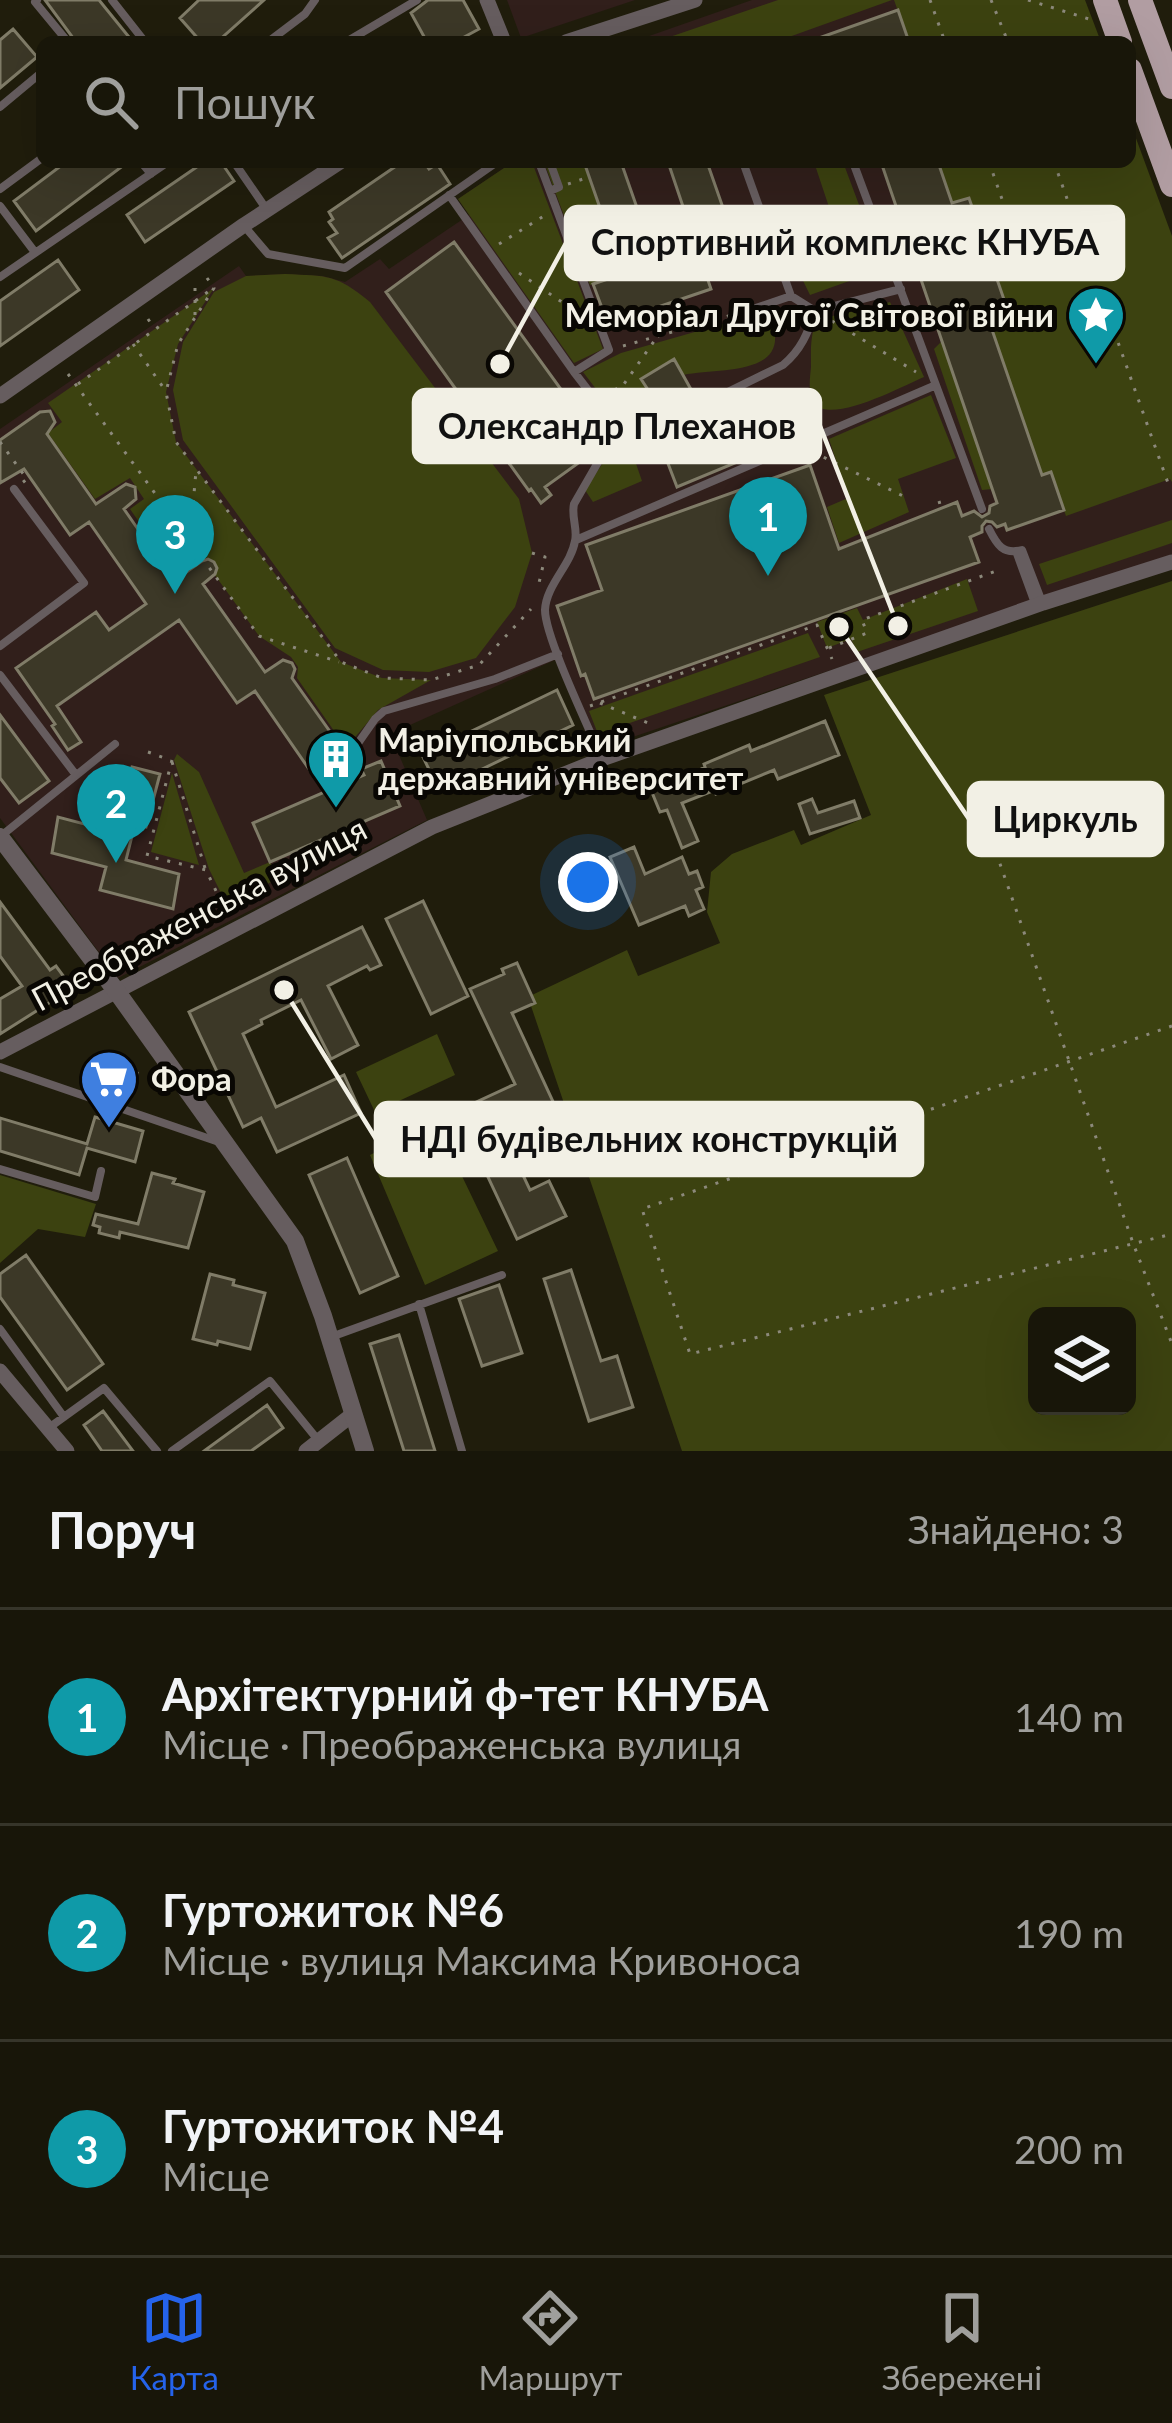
<!DOCTYPE html>
<html lang="uk">
<meta charset="utf-8">
<style>
body{margin:0;font-family:Lato,sans-serif;background:#252317;color:#f1f3f6}
.controls{position:absolute;right:36px;bottom:36px;display:grid;overflow:hidden;border-radius:18px;box-shadow:0 12px 48px #0002}
.controls button{width:108px;height:108px;display:grid;place-items:center;padding:0;border:0;border-bottom:3px solid #36352a;background:#181609;color:#f1f3f6;font:60px sans-serif}
.you{position:absolute;left:588px;top:882px;width:42px;height:42px;margin:-30px;border:9px solid #fff;border-radius:50%;background:#1a73e8;box-shadow:0 0 0 18px #1a73e833}
.badge{display:grid;place-items:center;width:78px;height:78px;border-radius:50%;background:#2563eb;color:#fff;font-size:39px;font-weight:700}
.pin{position:absolute;translate:-50% -99px;filter:drop-shadow(0 3px 6px #0008)}
.pin::after{content:'';position:absolute;top:63px;width:42px;height:36px;background:inherit;clip-path:polygon(0 0,100% 0,50% 100%)}
.list{margin:0;padding:0;list-style:none}
h2{display:flex;justify-content:space-between;align-items:center;height:156px;margin:0;padding:0 48px;font-size:51px}
h2 small{font-size:39px;font-weight:400;color:#9f9f9c}
.list li{display:grid;grid-template-columns:78px 1fr auto;gap:36px;align-items:center;box-sizing:border-box;height:216px;padding:0 48px;border-top:3px solid #36352a}
.list b{display:block;font-size:45px;white-space:nowrap}
.list p{margin:0;font-size:39px;white-space:nowrap;color:#9f9f9c}
.list em{font-size:39px;font-style:normal;color:#9f9f9c}
.icon{flex:none;width:66px;height:66px;fill:none;stroke:currentColor;stroke-width:2;stroke-linecap:round;stroke-linejoin:round}
.map{position:relative;flex:none;width:1172px;height:1451px;overflow:hidden}
.search{position:absolute;background:#181609;box-shadow:0 12px 48px #0002;left:36px;right:36px;top:36px;height:132px;display:flex;align-items:center;gap:30px;box-sizing:border-box;padding:0 42px;border-radius:18px;color:#9f9f9c;font-size:45px}
.sheet{height:804px;background:#181609}
nav{display:flex;justify-content:space-around;align-items:center;box-sizing:border-box;height:168px;border-top:3px solid #36352a;background:#181609;font-size:33px;color:#9f9f9c}
nav a{display:grid;justify-items:center;gap:6px}
nav .on{color:#2563eb}
.map>svg:first-child{display:block}
.education{fill:#311f1b}
.green{fill:#3c4210;fill-rule:evenodd}
.building{fill:#3c3827;stroke:#807c68;stroke-width:3}
.lines{fill:none;stroke-linecap:round;stroke-linejoin:round}
.path{stroke:#8c897b;stroke-width:3;stroke-dasharray:3 9;stroke-linecap:butt}
.service{stroke:#665d5f;stroke-width:8}
.minor{stroke:#665d5f;stroke-width:15}
.tertiary{stroke:#665d5f;stroke-width:18}
.primary{stroke:#b19da2;stroke-width:24}
.labels{text-anchor:middle;stroke-width:10;stroke-linejoin:round;paint-order:stroke}
.poi-label{font-size:33px;font-weight:bold;fill:#f2f0e5;stroke:#090703;text-anchor:start}
.street-label{font-size:33px;fill:#f2f0e5;stroke:#090703}
.leader{fill:none;stroke:#f2f0e5;stroke-width:4.5}
.callout-dot{fill:#f2f0e5;stroke:#090703;stroke-width:4.5}
.callout{fill:#f2f0e5;stroke:#f2f0e5;stroke-width:4.5}
.callout-label{font-size:36px;text-anchor:middle;font-weight:bold;fill:#111}
</style>
<div class="map">
<svg width="1172" height="1451" viewBox="0 0 1172 1451">
<rect width="100%" height="100%" fill="#201d0c"/>
<!-- education -->
<path class="education" d="M 507,0 L 635,0 L 521,38 Z
M 752,0 L 1005,0 L 1020,42 L 632,42 Z
M 513,162 L 1062,162 L 1172,475 L 1172,555 L 594,750 L 557,659 L 390,734 L 427,820 L 118,978 L 0,818 L 0,429 L 239,266 L 246,276 L 285,274 L 323,276 L 345,282 L 380,259 L 389,269 L 469,215 L 458,199 Z"/>
<!-- green -->
<path class="green" d="M 778,0 L 892,0 L 775,42 L 655,42 Z
M 894,0 L 1085,0 L 1101,42 L 909,42 Z
M 1130,122 L 1172,236 L 1172,482 L 1170,479 L 1066,516 L 1051,472 L 1042,475 L 989,321 L 1009,314 L 969,199 L 952,203 L 938,162 L 1130,162 Z
M 513,162 L 532,162 L 603,349 L 574,363 L 458,199 Z
M 544,162 L 584,162 L 623,274 L 590,285 Z
M 814,162 L 843,162 L 883,269 L 810,295 L 789,252 L 836,228 Z
M 285,274 C 328,276 336,274 370,302 L 519,499 L 532,553 L 515,607 L 476,658 L 429,672 L 383,670 L 335,648 L 183,440 L 173,390 L 183,342 L 214,292 L 246,276 Z
M 214,288 L 178,344 L 166,392 L 176,442 L 341,662 L 382,678 L 431,680 L 378,710 L 346,748 L 297,678 L 298,667 L 291,657 L 259,636 L 201,556 L 175,574 L 130,509 L 144,499 L 130,478 L 95,499 L 48,433 L 62,422 L 48,403 Z
M 890,302 L 924,377 C 903,386 834,423 816,405 C 807,395 810,379 811,367 C 811,347 810,340 816,320 Z
M 768,311 C 799,378 722,367 683,375 L 674,360 L 641,378 L 653,396 L 622,423 L 642,481 L 593,502 L 585,490 L 616,443 L 622,423 L 583,372 L 621,353 Z
M 942,341 L 992,489 L 982,490 L 934,349 Z
M 767,388 L 771,393 L 771,405 L 774,410 L 794,405 L 799,408 L 802,413 L 798,426 L 749,446 L 742,445 C 727,434 722,420 729,404 L 759,389 Z
M 931,395 L 956,458 L 898,479 L 909,512 L 839,543 L 827,507 L 848,498 L 829,439 Z
M 1172,520 L 1172,543 L 1047,585 L 1039,564 Z
M 967,579 L 978,611 L 857,652 L 851,639 L 827,648 L 817,622 L 857,608 L 863,620 Z
M 1172,581 L 1172,1451 L 682,1451 L 531,1006 L 536,1003 L 532,995 L 627,950 L 638,976 L 720,943 L 707,912 L 711,872 L 732,854 L 794,830 L 801,845 L 871,815 L 824,695 ZM 1127,1316 L 1127,1406 L 1037,1406 L 1037,1316 Z
M 808,633 L 820,657 L 598,734 L 589,711 Z
M 177,754 L 199,772 L 244,873 L 270,862 L 279,878 L 227,905 L 209,869 L 174,760 Z
M 172,773 L 199,865 L 151,852 Z
M 437,1034 L 455,1075 L 375,1112 L 356,1072 Z
M 436,1122 L 498,1251 L 425,1285 L 370,1155 Z
M 0,1175 L 96,1204 L 85,1237 L 38,1229 L 0,1263 Z"/>
<!-- building -->
<path class="building" d="M 45,0 L 99,0 L 133,42 L 76,42 Z
M 199,0 L 264,0 L 217,42 L 201,42 L 180,18 Z
M 428,0 L 463,0 L 479,29 L 455,42 L 427,42 L 411,13 Z
M 898,10 L 909,42 L 813,42 L 813,40 Z
M 13,29 L 37,57 L 0,88 L 0,40 Z
M 66,162 L 128,162 L 36,231 L 14,201 Z
M 204,162 L 221,162 L 234,181 L 145,242 L 127,215 Z
M 402,162 L 424,162 L 429,169 L 437,164 L 450,184 L 342,258 L 328,238 L 337,233 L 329,222 L 333,219 L 329,212 Z
M 584,162 L 621,162 L 656,262 L 697,248 L 711,289 L 608,324 L 593,284 L 623,274 Z
M 668,162 L 707,162 L 735,242 L 699,254 Z
M 881,162 L 938,162 L 952,203 L 969,198 L 1009,314 L 989,321 L 1042,475 L 1051,472 L 1064,510 L 1007,530 L 1005,524 L 997,527 L 992,522 L 986,521 L 982,526 L 982,532 L 970,537 L 979,562 L 594,699 L 585,674 L 581,676 L 557,606 L 602,590 L 586,545 L 810,465 L 839,549 L 957,502 L 962,516 L 974,511 L 982,517 L 989,513 L 990,506 L 997,503 Z
M 454,242 L 600,443 L 595,451 L 545,487 L 551,495 L 541,503 L 531,489 L 529,491 L 386,292 Z
M 58,260 L 79,290 L 0,346 L 0,301 Z
M 674,359 L 693,393 L 662,411 L 641,379 Z
M 50,411 L 55,422 L 47,434 L 96,504 L 126,484 L 135,487 L 136,499 L 124,509 L 174,581 L 202,561 L 208,559 L 214,562 L 217,568 L 215,574 L 203,584 L 265,672 L 283,660 L 292,663 L 295,669 L 292,678 L 343,750 L 311,772 L 255,691 L 237,703 L 179,620 L 57,706 L 81,742 L 68,750 L 52,726 L 55,724 L 16,668 L 96,612 L 109,630 L 146,604 L 89,522 L 70,535 L 24,469 L 0,483 L 0,440 L 40,412 Z
M 722,430 L 735,463 L 677,487 L 664,453 Z
M 557,690 L 573,725 L 439,790 L 422,755 Z
M 0,715 L 49,781 L 19,803 L 0,778 Z
M 825,721 L 839,755 L 778,779 L 774,770 L 716,794 L 715,790 L 682,803 L 698,841 L 682,848 L 667,810 L 660,812 L 651,790 L 685,777 L 705,767 L 704,764 L 749,745 L 751,751 Z
M 381,761 L 400,806 L 270,862 L 253,823 L 364,775 L 361,769 Z
M 132,767 L 160,774 L 146,827 L 135,824 L 126,860 L 179,874 L 173,909 L 100,890 L 106,867 L 52,853 L 58,817 L 115,832 Z
M 812,799 L 818,813 L 854,801 L 860,818 L 810,834 L 799,804 Z
M 634,847 L 645,874 L 682,857 L 689,874 L 697,871 L 703,887 L 696,890 L 704,909 L 689,916 L 685,906 L 639,925 L 610,857 Z
M 423,901 L 468,996 L 431,1014 L 386,919 Z
M 0,902 L 50,970 L 56,966 L 70,985 L 68,991 L 0,1034 L 0,999 L 22,986 L 0,956 Z
M 362,927 L 381,965 L 370,970 L 367,966 L 328,986 L 358,1045 L 331,1059 L 301,1000 L 261,1020 L 262,1024 L 243,1034 L 276,1107 L 344,1075 L 361,1113 L 277,1152 L 261,1118 L 243,1127 L 189,1012 Z
M 517,963 L 535,1003 L 512,1013 L 556,1108 L 503,1133 L 530,1190 L 549,1181 L 566,1216 L 517,1239 L 457,1111 L 515,1084 L 470,989 L 504,974 L 502,969 Z
M 92,1060 L 137,1073 L 131,1095 L 86,1082 Z
M 95,1117 L 143,1131 L 135,1162 L 87,1148 L 79,1175 L 0,1151 L 0,1118 L 87,1144 Z
M 347,1158 L 398,1276 L 360,1293 L 309,1175 Z
M 152,1173 L 175,1179 L 173,1183 L 204,1192 L 188,1248 L 120,1232 L 119,1238 L 99,1233 L 100,1227 L 93,1225 L 96,1214 L 138,1224 Z
M 26,1255 L 103,1364 L 67,1390 L 0,1297 L 0,1274 Z
M 571,1270 L 601,1361 L 617,1356 L 633,1407 L 589,1421 L 544,1279 Z
M 210,1274 L 234,1280 L 233,1285 L 265,1293 L 250,1349 L 218,1341 L 217,1345 L 193,1339 Z
M 499,1285 L 522,1353 L 482,1366 L 459,1299 Z
M 399,1335 L 435,1451 L 404,1451 L 370,1344 Z
M 267,1405 L 283,1428 L 251,1451 L 204,1451 Z
M 103,1411 L 133,1451 L 102,1451 L 84,1425 Z"/>
<g class="lines">
<!-- path -->
<path class="path" d="M 930,0 L 945,42
M 991,0 L 1008,42
M 1028,0 L 1089,19
M 989,162 L 1017,242
M 1054,162 L 1168,483
M 568,184 L 589,177
M 499,244 L 547,214
M 519,273 L 581,315
M 207,278 L 214,288 L 178,344 L 166,392 L 176,442 L 341,662 L 382,678 L 431,680 L 479,665 L 531,609
M 195,315 L 195,286
M 148,319 L 154,328
M 832,321 L 916,372
M 133,344 L 165,390
M 623,346 L 735,314
M 68,374 L 259,636 L 339,662
M 78,384 L 212,289
M 605,397 L 622,385
M 619,407 L 624,384 L 657,337
M 0,442 L 27,479 L 22,483
M 813,452 L 903,496
M 939,501 L 941,508
M 190,539 L 196,471
M 532,553 L 545,557 L 539,583
M 829,648 L 867,633 L 862,620 L 996,571
M 600,703 L 648,723
M 590,706 L 817,625 L 832,659
M 148,752 L 170,760
M 172,760 L 147,856 L 206,870 L 226,912
M 172,762 L 205,868
M 992,841 L 1133,1243 L 1172,1344
M 1172,1026 L 642,1209 L 690,1354 L 1172,1234"/>
<!-- service -->
<path class="service" d="M 37,0 L 35,2 L 68,42
M 112,0 L 145,42
M 268,42 L 305,14 L 315,0
M 346,42 L 417,0
M 0,107 L 42,72
M 141,162 L 151,174
M 234,162 L 267,210
M 550,162 L 559,187 L 550,191
M 743,162 L 791,296
M 853,162 L 982,509
M 0,189 L 42,158
M 449,195 L 574,372 L 609,350 L 539,162
M 0,206 L 34,251
M 245,227 L 268,254 L 345,268 L 497,162
M 0,277 L 168,162
M 747,311 L 791,296 L 815,311 L 901,289
M 574,372 L 615,425 L 616,431 L 574,504 C 571,517 578,529 575,541 C 571,565 546,585 545,610 C 545,637 589,728 602,759
M 636,437 L 783,365 C 801,350 808,333 815,311
M 989,529 C 997,545 1003,555 1022,550 L 1042,602
M 576,540 L 936,385
M 1016,551 L 1036,606
M 0,646 L 84,583 L 14,489
M 0,675 L 76,775
M 354,749 L 375,719 L 384,711 L 495,679 L 558,654
M 1,836 L 115,744
M 0,1067 L 219,1142
M 0,1169 L 95,1197 L 101,1171
M 419,1304 L 462,1451
M 0,1329 L 64,1417
M 331,1337 L 502,1275
M 50,1427 L 104,1388 L 157,1451
M 172,1451 L 270,1381 L 318,1440"/>
<!-- minor -->
<path class="minor" d="M 487,0 L 504,42
M 566,42 L 695,0
M 0,396 L 244,225 L 340,162
M 0,1052 L 432,827 L 602,759 L 1043,603 L 1172,562
M 0,1371 L 67,1451
M 306,1451 L 353,1414"/>
<!-- tertiary -->
<path class="tertiary" d="M 0,837 L 117,992 L 295,1241 L 323,1316 L 365,1451"/>
<!-- primary -->
<path class="primary" d="M 1105,0 L 1120,42
M 1140,0 L 1172,87
M 1130,70 L 1172,185"/>
</g>
<!-- icons -->
<defs>
<symbol id="sight-pin" viewBox="-11 -11 22 30"><path d="M0 17L-7.5 6A9.5 9.5 0 1 1 7.5 6Z" fill="#0f9aa8" stroke="#090703"/><path d="M0-6L1.8-2.2L6-1.7L2.9 1.2L3.7 5.4L0 3.3L-3.7 5.4L-2.9 1.2L-6-1.7L-1.8-2.2Z" fill="#fff"/></symbol>
<symbol id="building-pin" viewBox="-11 -11 22 30"><path d="M0 17L-7.5 6A9.5 9.5 0 1 1 7.5 6Z" fill="#0f9aa8" stroke="#090703"/><path d="M-4-6H4V6H1V3H-1V6H-4ZM-2.5-4.3h1.7v1.8h-1.7ZM.8-4.3h1.7v1.8H.8ZM-2.5-1h1.7V.8h-1.7ZM.8-1h1.7V.8H.8Z" fill="#fff"/></symbol>
<symbol id="supermarket-pin" viewBox="-11 -11 22 30"><path d="M0 17L-7.5 6A9.5 9.5 0 1 1 7.5 6Z" fill="#3f7fe0" stroke="#090703"/><path d="M-6-5.5h2.5l.6 2H6L4.5 2H-2.5L-4.4-4H-6ZM-1.5 3.2a1.3 1.3 0 1 0 .1 0ZM3 3.2a1.3 1.3 0 1 0 .1 0Z" fill="#fff"/></symbol>
</defs>
<g fill-rule="evenodd">
<use href="#sight-pin" x="1063" y="282" width="66" height="90"/>
<use href="#building-pin" x="303" y="726" width="66" height="90"/>
<use href="#supermarket-pin" x="76" y="1046" width="66" height="90"/>
</g>
<g class="labels">
<!-- poi labels -->
<g class="poi-label">
<text x="1054" y="327" text-anchor="end">Меморіал Другої Світової війни</text>
<text x="378" y="752">Маріупольський<tspan x="378" dy="38">державний університет</tspan></text>
<text x="151" y="1091">Фора</text>
</g>
<!-- street labels -->
<g class="street-label">
<text transform="translate(199 914) rotate(-28)" y="12">Преображенська вулиця</text>
</g>
</g>
<!-- callouts -->
<path class="leader" d="M500 364L566 243M898 626L820 426M839 627L969 819M284 990L376 1139"/>
<g class="callout-dot">
<circle cx="500" cy="364" r="12"/>
<circle cx="898" cy="626" r="12"/>
<circle cx="839" cy="627" r="12"/>
<circle cx="284" cy="990" r="12"/>
</g>
<g class="callout">
<rect x="566" y="207" width="557" height="72" rx="12"/>
<rect x="414" y="390" width="406" height="72" rx="12"/>
<rect x="969" y="783" width="193" height="72" rx="12"/>
<rect x="376" y="1103" width="546" height="72" rx="12"/>
</g>
<g class="callout-label">
<text x="845" y="255">Спортивний комплекс КНУБА</text>
<text x="617" y="439">Олександр Плеханов</text>
<text x="1065" y="832">Циркуль</text>
<text x="649" y="1152">НДІ будівельних конструкцій</text>
</g>
</svg>
<div class="controls">
<button><svg class="icon" aria-label="layers" viewBox="0 0 24 24"><path d="M12 4l9 5-9 5-9-5zM3 14l9 5 9-5"/></svg></button>
</div>
<div class="you"></div>
<div class="pin badge" style="left:768px;top:576px;background:#0f9aa8">1</div>
<div class="pin badge" style="left:116px;top:863px;background:#0f9aa8">2</div>
<div class="pin badge" style="left:175px;top:594px;background:#0f9aa8">3</div>
<div class="search"><svg class="icon" aria-label="search" viewBox="0 0 24 24"><circle cx="10" cy="10" r="6"/><path d="M15 15l6 6"/></svg>Пошук</div>
</div>
<section class="sheet">
<h2>Поруч<small>Знайдено: 3</small></h2>
<ul class="list">
<li><span class="badge" style="background:#0f9aa8">1</span><div><b>Архітектурний ф-тет КНУБА</b><p>Місце · Преображенська вулиця</p></div><em>140 m</em></li>
<li><span class="badge" style="background:#0f9aa8">2</span><div><b>Гуртожиток №6</b><p>Місце · вулиця Максима Кривоноса</p></div><em>190 m</em></li>
<li><span class="badge" style="background:#0f9aa8">3</span><div><b>Гуртожиток №4</b><p>Місце</p></div><em>200 m</em></li>
</ul>
</section>
<nav>
<a class="on"><svg class="icon" aria-label="map" viewBox="0 0 24 24"><path d="M3 6l6-2 6 2 6-2v14l-6 2-6-2-6 2zM9 4v14M15 6v14"/></svg>Карта</a>
<a><svg class="icon" aria-label="directions" viewBox="0 0 24 24"><path d="M12 3l9 9-9 9-9-9zM9 14v-3h6M13 9l2 2-2 2"/></svg>Маршрут</a>
<a><svg class="icon" aria-label="saved" viewBox="0 0 24 24"><path d="M7 4h10v16l-5-4-5 4z"/></svg>Збережені</a>
</nav>
